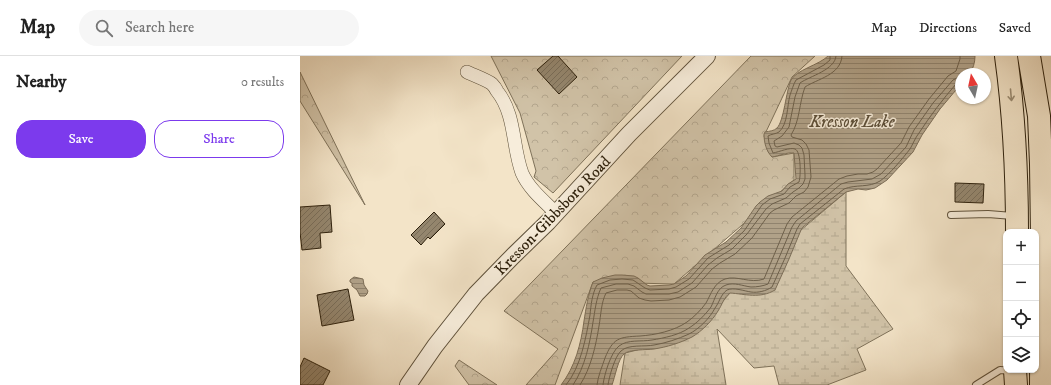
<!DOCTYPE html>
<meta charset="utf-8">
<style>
body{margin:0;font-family:"IM FELL DW Pica",serif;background:#f6f6f6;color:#222}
.controls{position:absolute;right:12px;bottom:12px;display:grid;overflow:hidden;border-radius:8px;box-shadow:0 1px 3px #0004}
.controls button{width:36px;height:36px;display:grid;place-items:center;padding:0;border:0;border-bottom:1px solid #e0e0e0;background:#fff;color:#222;font:20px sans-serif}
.compass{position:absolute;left:655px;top:12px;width:36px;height:36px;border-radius:50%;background:#fff;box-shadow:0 1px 3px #0004;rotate:351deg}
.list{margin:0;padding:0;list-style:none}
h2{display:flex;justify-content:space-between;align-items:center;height:52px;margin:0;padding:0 16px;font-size:17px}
h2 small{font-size:13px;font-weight:400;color:#767676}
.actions{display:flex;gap:8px;padding:12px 16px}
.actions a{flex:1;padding:9px 0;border:1px solid #7c3aed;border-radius:16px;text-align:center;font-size:14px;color:#7c3aed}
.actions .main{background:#7c3aed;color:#fff}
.icon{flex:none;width:22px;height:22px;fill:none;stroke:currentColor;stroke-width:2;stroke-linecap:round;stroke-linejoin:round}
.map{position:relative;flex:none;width:751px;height:329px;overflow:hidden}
header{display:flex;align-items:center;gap:24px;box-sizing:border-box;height:56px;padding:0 20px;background:#fff;border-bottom:1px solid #e0e0e0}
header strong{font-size:19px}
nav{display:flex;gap:22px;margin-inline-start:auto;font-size:14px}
.search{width:280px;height:36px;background:#f6f6f6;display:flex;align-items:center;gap:10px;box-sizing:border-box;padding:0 14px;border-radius:22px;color:#767676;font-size:15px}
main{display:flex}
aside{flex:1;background:#fff}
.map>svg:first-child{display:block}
.forest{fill:url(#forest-crowns);stroke:#7f725a}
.wetland{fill:url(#wetland-marsh);stroke:#7f725a}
.water{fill:url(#water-rules);stroke:#7c6d56}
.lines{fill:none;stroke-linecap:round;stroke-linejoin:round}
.shore{stroke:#6e604a;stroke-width:1}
.building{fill:url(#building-hatch);stroke:#2d200c}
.service-casing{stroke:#5e513b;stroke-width:8}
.minor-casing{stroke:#5e513b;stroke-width:14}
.tertiary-casing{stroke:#5e513b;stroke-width:18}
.trunk-casing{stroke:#2d200c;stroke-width:24}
.service{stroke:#f7eddb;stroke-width:6}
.minor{stroke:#f7eddb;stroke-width:13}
.tertiary{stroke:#f7eddb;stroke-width:16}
.trunk{stroke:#f3e4c8;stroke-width:22}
.oneway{stroke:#9a8c73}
.labels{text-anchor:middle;stroke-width:3;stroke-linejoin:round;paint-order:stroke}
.street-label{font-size:16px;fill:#2d200c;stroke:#f7eddb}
.water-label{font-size:17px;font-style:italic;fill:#5b4d37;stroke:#f7eddb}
</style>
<header>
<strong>Map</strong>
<div class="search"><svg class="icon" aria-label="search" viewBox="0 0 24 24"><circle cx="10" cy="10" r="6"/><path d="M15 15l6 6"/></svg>Search here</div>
<nav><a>Map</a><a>Directions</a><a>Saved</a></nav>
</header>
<main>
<aside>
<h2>Nearby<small>0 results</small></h2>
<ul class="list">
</ul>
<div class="actions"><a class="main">Save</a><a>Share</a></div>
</aside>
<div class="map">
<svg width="751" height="329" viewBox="0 0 751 329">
<defs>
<pattern id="forest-crowns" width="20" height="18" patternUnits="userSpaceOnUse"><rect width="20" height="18" fill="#d1c3a8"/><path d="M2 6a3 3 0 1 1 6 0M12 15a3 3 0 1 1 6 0" fill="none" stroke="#b4a78f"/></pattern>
<pattern id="wetland-marsh" width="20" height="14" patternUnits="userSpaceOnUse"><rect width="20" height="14" fill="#d1c3a8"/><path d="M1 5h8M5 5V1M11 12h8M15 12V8" fill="none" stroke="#b4a78f"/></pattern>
<pattern id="water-rules" width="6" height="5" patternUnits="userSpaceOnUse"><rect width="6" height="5" fill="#b0a188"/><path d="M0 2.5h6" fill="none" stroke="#90836e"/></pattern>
<pattern id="building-hatch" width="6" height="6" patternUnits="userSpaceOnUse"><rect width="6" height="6" fill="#94866e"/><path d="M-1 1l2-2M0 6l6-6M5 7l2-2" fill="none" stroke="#796d59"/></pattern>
</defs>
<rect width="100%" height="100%" fill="#f3e4c8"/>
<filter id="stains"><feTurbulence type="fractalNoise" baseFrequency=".005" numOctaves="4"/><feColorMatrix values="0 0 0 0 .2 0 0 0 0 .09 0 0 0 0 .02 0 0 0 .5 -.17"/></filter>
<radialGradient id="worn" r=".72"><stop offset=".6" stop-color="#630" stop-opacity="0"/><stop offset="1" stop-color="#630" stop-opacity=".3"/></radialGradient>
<!-- forest -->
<path class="forest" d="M 191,0 L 382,0 L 253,137 L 234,121 L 236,115 L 220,57 Z
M 451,0 L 515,0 L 492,21 L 464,80 L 472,101 L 494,97 L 494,124 L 374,228 L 293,226 L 255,329 L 226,329 L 258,293 L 204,255 Z
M 0,16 L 65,149 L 0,45 Z
M 159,304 L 197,329 L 169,329 L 155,310 Z"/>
<!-- wetland -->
<path class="wetland" d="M 546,136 L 546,210 L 593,273 L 557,293 L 566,314 L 527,329 L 479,329 L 474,310 L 454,312 L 417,273 L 426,329 L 320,329 L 325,297 L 393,280 L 430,237 L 501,174 Z"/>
<!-- water -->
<path class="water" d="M 528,0 L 675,0 C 675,7 673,12 670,18 L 661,18 L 661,28 L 640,53 L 622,79 L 613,96 L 587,124 L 575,132 L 566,134 L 558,133 L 546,136 L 503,171 L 501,174 L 489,203 L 475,234 C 460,243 445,238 430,237 C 424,241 422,249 418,255 C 412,265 402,275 392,281 C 380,287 367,291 354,293 C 347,294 329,293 324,298 C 318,303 315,321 312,329 L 261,329 C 275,311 281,288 284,265 C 286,252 288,239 293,226 L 302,222 L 315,219 L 322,219 L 334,220 L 338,222 L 347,229 L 350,230 L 369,229 L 374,228 L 386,220 L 405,199 L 426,186 L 441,172 L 456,150 L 460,146 L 468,140 L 482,135 L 488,128 L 496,123 L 494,97 C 487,96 479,100 472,101 C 466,95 464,86 464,78 L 465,76 C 470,75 474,75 477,72 C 484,65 486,35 491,24 C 496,14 519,9 528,0 Z
M 54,221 L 63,223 L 64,229 L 68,235 L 67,238 L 65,240 L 60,240 L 57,234 L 52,230 L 52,227 L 50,226 L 50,224 Z"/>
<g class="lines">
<!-- shore -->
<path class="shore" d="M 266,329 C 281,311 286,281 290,259 C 291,249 292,238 297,229 L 310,224 L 322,223 L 333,224 L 345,232 L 350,234 L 369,233 L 376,231 L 389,223 L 408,202 L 429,189 L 444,175 L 462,149 L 470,143 L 484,138 L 490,131 L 499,126 C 501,120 501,95 495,93 C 490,91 479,96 473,97 L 469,87 L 468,80 C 471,78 476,78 479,76 C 488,68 487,50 490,39 C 492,34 493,29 496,24 L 524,9 L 530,4 L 530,0
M 273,329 C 285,311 290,287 293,266 C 295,255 296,243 301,232 L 316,228 L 328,228 L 334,230 L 342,236 L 346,238 L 369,238 L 378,236 L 392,227 L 408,209 L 417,202 L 432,193 L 447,178 L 466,153 L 472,148 L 486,142 L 493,136 L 499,132 L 503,128 L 505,123 L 505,119 L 504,99 L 502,92 L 499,89 L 494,87 L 477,91 L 475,90 L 474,85 L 482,80 L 489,71 L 495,41 L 500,27 C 510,20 535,14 536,0
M 280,329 C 291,312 296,289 299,270 C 301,259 301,247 306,237 L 317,234 L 327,234 L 331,235 L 339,242 L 345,244 L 351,245 L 369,244 L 380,241 L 396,231 L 412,213 L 420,207 L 435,198 L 452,182 L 470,157 L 474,154 L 489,147 L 496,140 L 504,136 L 508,131 L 511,121 L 509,94 L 506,88 L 502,84 L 492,81 L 491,79 C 500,65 499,47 505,31 C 517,23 541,19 542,0
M 297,329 C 298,320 302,311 305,302 C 313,282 319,281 340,280 C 355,279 374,275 387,266 C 394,261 401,254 406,247 C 411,238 414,227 425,223 C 437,219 450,228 464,223 L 487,168 L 492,161 L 539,123 L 547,120 L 558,118 L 567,118 L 573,116 L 577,113 L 601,87 L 609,71 L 629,43 L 648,20 L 656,15 L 660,3 L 660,0
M 303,329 C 304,319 311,296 319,290 C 328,283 341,286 352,284 C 364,282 379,279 389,272 C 397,267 405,259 411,251 C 415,243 417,232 426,229 C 434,226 443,230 451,231 C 457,231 463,230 468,228 L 492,171 L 496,165 L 541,128 L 548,126 L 572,123 L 581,118 L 606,91 L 614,74 L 633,47 L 653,24 L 657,22 L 661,21
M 308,329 C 309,321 315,300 321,295 C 328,288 345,291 354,289 C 366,287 378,283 389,278 C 399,273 410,262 415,252 C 419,247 421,238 427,234 C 434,231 444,235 451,236 C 458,237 466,235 472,231 L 485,202 L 497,173 L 500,168 L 544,133 C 556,128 569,132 580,125 C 589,119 603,102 610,93 C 613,88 615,82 619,77 C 630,60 643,43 656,28 L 661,26"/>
</g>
<!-- building -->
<path class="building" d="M 253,0 L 258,0 L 277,21 L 259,38 L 237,14 Z
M 655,127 L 684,128 L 683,147 L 655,146 Z
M 30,149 L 32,176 L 20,177 L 21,192 L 2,194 L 0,176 L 0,151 Z
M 134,156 L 145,168 L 130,183 L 128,181 L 121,189 L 111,179 Z
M 48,233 L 54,264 L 22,270 L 17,239 Z
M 4,302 L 30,315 L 23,329 L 0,329 L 0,311 Z"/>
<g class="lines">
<defs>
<path id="service" d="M 651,159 L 688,158 L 713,160
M 676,329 L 700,314 L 712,315"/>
<path id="minor" d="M 167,16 C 173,19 187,24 192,28 C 194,30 196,33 197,35 C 216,59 212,90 222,117 C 229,133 244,145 256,157"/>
<path id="tertiary" d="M 108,329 L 135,290 L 176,238 L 213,200 L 248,166 L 329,78 L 407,0"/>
<path id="trunk" d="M 706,0 C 714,58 717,117 717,176
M 729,0 L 739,60 L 741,108 L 742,181 L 741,329
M 715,314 L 716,329"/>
</defs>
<!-- service casing -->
<use href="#service" class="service-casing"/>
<!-- minor casing -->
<use href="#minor" class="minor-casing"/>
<!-- tertiary casing -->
<use href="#tertiary" class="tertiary-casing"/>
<!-- trunk casing -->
<use href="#trunk" class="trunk-casing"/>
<!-- service -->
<use href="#service" class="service"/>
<!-- minor -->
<use href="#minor" class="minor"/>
<!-- tertiary -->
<use href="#tertiary" class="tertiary"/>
<!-- trunk -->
<use href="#trunk" class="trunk"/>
</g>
<!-- one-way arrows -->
<defs><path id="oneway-shaft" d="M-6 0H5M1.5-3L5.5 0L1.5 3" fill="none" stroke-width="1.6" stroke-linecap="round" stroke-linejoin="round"/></defs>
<use class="oneway" href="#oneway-shaft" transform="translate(711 39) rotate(85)"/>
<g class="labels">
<!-- street labels -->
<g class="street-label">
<text transform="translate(252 159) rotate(-46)" y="6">Kresson-Gibbsboro Road</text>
</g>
<!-- water labels -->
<g class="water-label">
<text x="552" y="71">Kresson Lake</text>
</g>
</g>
<rect width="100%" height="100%" filter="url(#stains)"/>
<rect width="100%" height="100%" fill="url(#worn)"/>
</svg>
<div class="controls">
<button>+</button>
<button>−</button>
<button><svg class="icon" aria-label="locate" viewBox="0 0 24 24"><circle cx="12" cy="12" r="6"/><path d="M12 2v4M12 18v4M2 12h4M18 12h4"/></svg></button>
<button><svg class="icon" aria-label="layers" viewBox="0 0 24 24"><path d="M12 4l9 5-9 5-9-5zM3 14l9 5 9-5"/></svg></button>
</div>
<svg class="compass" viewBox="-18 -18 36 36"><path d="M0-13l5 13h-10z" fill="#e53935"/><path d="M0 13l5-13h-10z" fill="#767676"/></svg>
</div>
</main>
